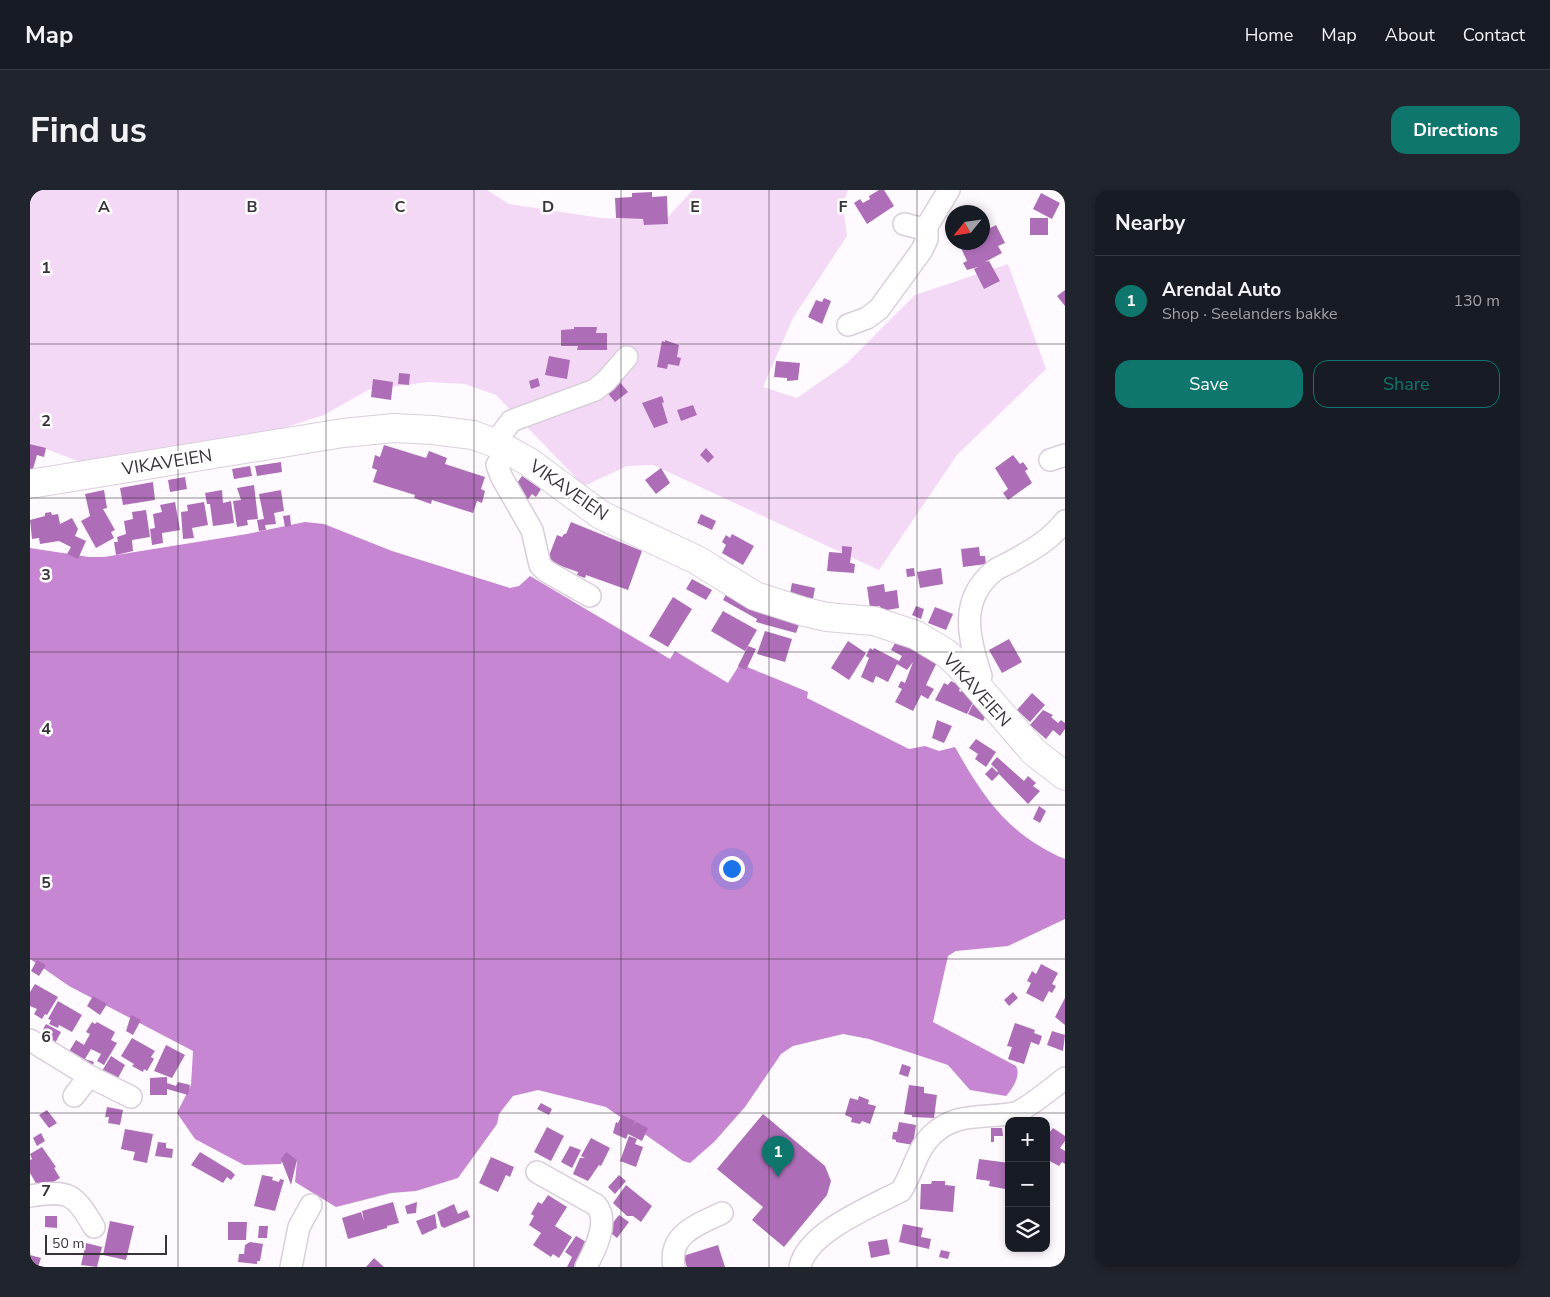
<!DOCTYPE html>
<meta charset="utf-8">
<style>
body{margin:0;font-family:"Nunito Sans",sans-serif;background:#20242c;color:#f1f3f6}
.controls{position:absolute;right:15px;bottom:15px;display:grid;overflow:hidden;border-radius:10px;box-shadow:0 2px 8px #0003}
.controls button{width:45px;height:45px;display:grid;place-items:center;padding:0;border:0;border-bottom:1px solid #363941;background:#171b24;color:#f1f3f6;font:25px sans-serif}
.compass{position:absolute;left:915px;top:15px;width:45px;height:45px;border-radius:50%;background:#171b24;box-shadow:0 2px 8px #0003;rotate:240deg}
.scale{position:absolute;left:15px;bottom:12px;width:122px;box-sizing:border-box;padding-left:5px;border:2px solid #393439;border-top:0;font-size:14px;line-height:18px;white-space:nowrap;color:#393439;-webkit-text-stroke:4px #fff;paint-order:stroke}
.you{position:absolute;left:701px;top:678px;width:18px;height:18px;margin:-12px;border:4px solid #fff;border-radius:50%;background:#1a73e8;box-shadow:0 0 0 8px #1a73e833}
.badge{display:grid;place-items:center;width:32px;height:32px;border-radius:50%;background:#0f766e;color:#fff;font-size:16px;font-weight:700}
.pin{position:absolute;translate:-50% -41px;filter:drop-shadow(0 1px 2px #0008)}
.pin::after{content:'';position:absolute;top:26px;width:18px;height:15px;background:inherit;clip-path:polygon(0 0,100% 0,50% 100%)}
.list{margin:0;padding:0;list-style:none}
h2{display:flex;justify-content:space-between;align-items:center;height:65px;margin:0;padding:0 20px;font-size:21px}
h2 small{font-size:16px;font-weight:400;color:#9ea1a6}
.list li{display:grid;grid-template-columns:32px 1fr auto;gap:15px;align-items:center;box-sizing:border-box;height:90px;padding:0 20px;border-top:1px solid #363941}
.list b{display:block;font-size:19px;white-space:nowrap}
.list p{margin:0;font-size:16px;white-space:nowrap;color:#9ea1a6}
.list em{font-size:16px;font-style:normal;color:#9ea1a6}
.actions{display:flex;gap:10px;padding:15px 20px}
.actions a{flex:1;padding:11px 0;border:1px solid #0f766e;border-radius:15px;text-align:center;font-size:18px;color:#0f766e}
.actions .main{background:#0f766e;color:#fff}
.icon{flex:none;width:28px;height:28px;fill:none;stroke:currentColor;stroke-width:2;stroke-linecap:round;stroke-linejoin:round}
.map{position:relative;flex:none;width:1035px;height:1077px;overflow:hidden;border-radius:15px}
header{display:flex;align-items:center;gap:30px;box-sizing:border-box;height:70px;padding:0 25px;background:#171b24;border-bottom:1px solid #363941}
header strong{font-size:24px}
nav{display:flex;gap:28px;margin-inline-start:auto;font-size:18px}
.intro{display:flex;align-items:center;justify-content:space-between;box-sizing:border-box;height:120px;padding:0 30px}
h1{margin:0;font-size:35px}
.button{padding:12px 22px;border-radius:15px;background:#0f766e;color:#fff;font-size:18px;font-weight:700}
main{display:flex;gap:30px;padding:0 30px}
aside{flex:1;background:#171b24;border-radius:15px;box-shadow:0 2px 8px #0003}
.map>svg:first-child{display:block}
.green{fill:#f4d9f7}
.water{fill:#c786d2}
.building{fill:#ad6eb7}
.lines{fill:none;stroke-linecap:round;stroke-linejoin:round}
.minor-casing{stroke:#d9cfdb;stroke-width:24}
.major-casing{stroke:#d9cfdb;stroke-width:30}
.minor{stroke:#fff;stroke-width:21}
.major{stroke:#fff;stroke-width:28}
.grid{fill:none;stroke:#393439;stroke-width:1;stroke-opacity:0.55}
.labels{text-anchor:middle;stroke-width:5;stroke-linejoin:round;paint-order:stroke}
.street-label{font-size:18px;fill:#393439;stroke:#fff}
.grid-label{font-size:16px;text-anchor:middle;font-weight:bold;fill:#393439;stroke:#fff;stroke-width:5;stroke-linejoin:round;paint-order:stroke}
</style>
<header>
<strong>Map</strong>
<nav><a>Home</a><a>Map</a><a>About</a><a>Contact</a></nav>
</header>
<div class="intro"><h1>Find us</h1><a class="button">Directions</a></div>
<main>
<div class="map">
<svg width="1035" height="1077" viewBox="0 0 1035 1077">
<rect width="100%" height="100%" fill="#fefaff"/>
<!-- green -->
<path class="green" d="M 0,0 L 457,0 L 479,14 L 571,28 L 635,30 L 663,0 L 818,0 L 813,15 L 817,46 L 763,128 L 733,197 L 767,208 L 817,173 L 885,105 L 978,74 L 1016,179 L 927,265 L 849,380 L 623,275 L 597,276 L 554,296 L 466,205 L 435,194 L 398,192 L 338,200 L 294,225 L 241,242 L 56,274 L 0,253 Z"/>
<!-- water -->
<path class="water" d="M 275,332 L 294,334 L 362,361 L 480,398 L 489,396 L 500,386 L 640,469 L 645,461 L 698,493 L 710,474 L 778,502 L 777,508 L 879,559 L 895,556 L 909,561 L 925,557 C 954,609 979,645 1035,669 L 1035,729 L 978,756 L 926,761 L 918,766 L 903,832 L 986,876 C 991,886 983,898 976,906 L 940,900 L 918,875 L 839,849 L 813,844 L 763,856 L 751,864 L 715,917 L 684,952 L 660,973 L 653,971 L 576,917 L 508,900 L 483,906 L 469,924 L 467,934 L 428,988 L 386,1001 L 361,1003 L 306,1017 L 265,992 L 267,971 L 256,963 L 251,974 L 214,975 L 165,949 L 147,923 L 161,895 L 163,861 L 39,796 L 0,769 L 0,358 L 59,367 L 74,367 L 217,344 Z"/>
<!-- building -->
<path class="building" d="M 849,0 L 854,0 L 864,16 L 837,34 L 824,13 L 830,9 L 833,13 L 840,9 L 839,6 Z
M 622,2 L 622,7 L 637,6 L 638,34 L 614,35 L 613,29 L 586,28 L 585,8 L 602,7 L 602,3 Z
M 1011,3 L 1030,13 L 1022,29 L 1003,19 Z
M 1000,28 L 1018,28 L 1018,45 L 1000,45 Z
M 966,35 L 975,53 L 968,56 L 972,63 L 955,72 L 959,71 L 970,91 L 954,99 L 944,79 L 948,77 L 937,80 L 933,73 L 937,71 L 931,58 L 941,52 L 952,52 L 952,42 Z
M 1035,100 L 1035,116 L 1027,106 Z
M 794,108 L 801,111 L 792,134 L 778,127 L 786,110 L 792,112 Z
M 544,137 L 567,137 L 566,143 L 577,143 L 577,160 L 547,160 L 548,156 L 531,156 L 531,140 L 544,139 Z
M 635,150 L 649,155 L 647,167 L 651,168 L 649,176 L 638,174 L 637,179 L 627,177 L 632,151 L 635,152 Z
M 519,166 L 540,170 L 537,189 L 515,185 Z
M 746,171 L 770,173 L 768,190 L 757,191 L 757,188 L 744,187 Z
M 369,183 L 380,184 L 379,195 L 368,194 Z
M 508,188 L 510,196 L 501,199 L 499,191 Z
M 343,189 L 363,192 L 361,210 L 341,207 Z
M 588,190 L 598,202 L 585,212 L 575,200 Z
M 632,206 L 634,212 L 632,213 L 638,233 L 624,238 L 612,213 Z
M 663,215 L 667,225 L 651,231 L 647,220 Z
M 0,254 L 16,258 L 14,267 L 7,265 L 3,279 L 0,279 Z
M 354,255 L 396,268 L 399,261 L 417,268 L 415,274 L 455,287 L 451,299 L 455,301 L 452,313 L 447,311 L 443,323 L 402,310 L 401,314 L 384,308 L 385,305 L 343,292 L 347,280 L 342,278 L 345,265 L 350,267 Z
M 676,258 L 684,267 L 678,273 L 670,265 Z
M 983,265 L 990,274 L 993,272 L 998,279 L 995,281 L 1002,293 L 978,310 L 973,303 L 978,299 L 965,278 Z
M 251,272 L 252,282 L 227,286 L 225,276 Z
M 220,276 L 222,286 L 204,289 L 202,279 Z
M 631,278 L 640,293 L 626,304 L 615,290 Z
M 492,286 L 511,299 L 506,307 L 502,304 L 498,309 L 483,299 Z
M 155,287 L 157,299 L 140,302 L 138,290 Z
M 123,292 L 125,310 L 93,315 L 90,298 Z
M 224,295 L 228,329 L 217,330 L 218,335 L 207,337 L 203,311 L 211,310 L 207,298 Z
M 74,300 L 77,318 L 73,319 L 85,340 L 81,342 L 84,348 L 66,358 L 51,331 L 60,326 L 55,304 Z
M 192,300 L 193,313 L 201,311 L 204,333 L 183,336 L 180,314 L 177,314 L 175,303 Z
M 251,300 L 254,321 L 244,323 L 246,334 L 235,335 L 236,340 L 229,341 L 227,330 L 234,329 L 229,304 Z
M 145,312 L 150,340 L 132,343 L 133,353 L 122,355 L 120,339 L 125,338 L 123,324 L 132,322 L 130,315 Z
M 174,312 L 178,335 L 162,338 L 164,348 L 153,349 L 151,322 L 158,321 L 157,315 Z
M 116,320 L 120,347 L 102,350 L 103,361 L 86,365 L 84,352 L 88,352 L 87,347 L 96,344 L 94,331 L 103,329 L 102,322 Z
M 21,322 L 22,325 L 28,324 L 30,334 L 42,328 L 48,339 L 45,346 L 56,351 L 48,369 L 37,364 L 41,357 L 29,351 L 10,354 L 9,348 L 2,349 L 0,330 L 15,326 L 15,323 Z
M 671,324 L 686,331 L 682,340 L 667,333 Z
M 260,325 L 261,336 L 255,337 L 253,326 Z
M 541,332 L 612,361 L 598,400 L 556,385 L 555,388 L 547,385 L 548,382 L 517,371 L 527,345 L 532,347 L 534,344 L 536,344 Z
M 702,344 L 724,356 L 713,375 L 692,363 L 696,355 L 692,352 L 696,345 L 700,348 Z
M 812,356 L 822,357 L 820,373 L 825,374 L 824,383 L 797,381 L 799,362 L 812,363 Z
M 949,357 L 950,366 L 955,366 L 956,374 L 933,377 L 931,359 Z
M 884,378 L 885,386 L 877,387 L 876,379 Z
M 911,378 L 913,394 L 890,398 L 887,382 Z
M 662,389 L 682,400 L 676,410 L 656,399 Z
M 762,393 L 785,398 L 782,414 L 759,409 Z
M 854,394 L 855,402 L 867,400 L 869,418 L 851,421 L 850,416 L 840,418 L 837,397 Z
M 699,399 L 769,435 L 766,443 L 726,432 L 727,429 L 693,410 Z
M 643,407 L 662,419 L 638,457 L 619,446 Z
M 886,416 L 894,419 L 891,429 L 882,425 Z
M 905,417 L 923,424 L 916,440 L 898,433 Z
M 693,421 L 727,440 L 715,461 L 681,441 Z
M 735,441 L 762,449 L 755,472 L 727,464 Z
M 868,448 L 909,468 L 896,495 L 904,499 L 898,509 L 891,505 L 883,521 L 865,512 L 872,499 L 868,497 L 871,491 L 875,493 L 883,472 L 877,480 L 867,474 L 858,492 L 846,486 L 843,493 L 831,487 L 839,468 L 836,466 L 840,458 L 843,460 L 844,458 L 869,471 L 872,466 L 861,460 Z
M 979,449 L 992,472 L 972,483 L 959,460 Z
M 818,451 L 836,463 L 819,490 L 801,478 Z
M 718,456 L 726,459 L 716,480 L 708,476 Z
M 921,491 L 931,496 L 929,501 L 931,502 L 933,498 L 947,505 L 937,524 L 905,510 L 914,493 L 918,495 Z
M 1002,503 L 1015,515 L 1000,532 L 987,520 Z
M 947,506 L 958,521 L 953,531 L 938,524 Z
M 1013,520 L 1023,525 L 1021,527 L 1028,533 L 1031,530 L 1035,533 L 1035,539 L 1030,546 L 1023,540 L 1016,549 L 1000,535 Z
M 907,530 L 922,536 L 914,553 L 902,548 Z
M 946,549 L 966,562 L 956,577 L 945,569 L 948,564 L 939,558 Z
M 967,567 L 994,591 L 998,586 L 1006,593 L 1003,596 L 1010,601 L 998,614 L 969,584 L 962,591 L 955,584 L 962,577 L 967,582 L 968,581 L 961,574 Z
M 1009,616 L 1016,621 L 1010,633 L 1003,629 Z
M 7,770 L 16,775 L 9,786 L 1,781 Z
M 1011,774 L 1028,783 L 1022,794 L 1026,796 L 1022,803 L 1019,801 L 1013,812 L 996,803 L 1001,793 L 997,791 L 1002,781 L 1006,784 Z
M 5,794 L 28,807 L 17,825 L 15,824 L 12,829 L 4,824 L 7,819 L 0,816 L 0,802 Z
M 983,802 L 988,808 L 979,816 L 974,810 Z
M 63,806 L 77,814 L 70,825 L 57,816 Z
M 1035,808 L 1035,835 L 1025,827 Z
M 28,811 L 52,825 L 42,842 L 29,835 L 28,838 L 19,834 L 21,830 L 18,829 Z
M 101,825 L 111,830 L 103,845 L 96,841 Z
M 62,832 L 65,834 L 67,832 L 85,842 L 81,850 L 87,853 L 74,875 L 67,871 L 71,864 L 61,859 L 55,869 L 64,872 L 62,877 L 37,865 L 46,850 L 54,855 L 60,844 L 56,842 Z
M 985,833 L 1005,840 L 1004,843 L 1012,846 L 1009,855 L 1001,852 L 994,874 L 978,869 L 982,857 L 977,856 Z
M 16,834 L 31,842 L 23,857 L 8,848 Z
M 1022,841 L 1035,845 L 1033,861 L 1017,855 Z
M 102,848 L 125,861 L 121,867 L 124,869 L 117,881 L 114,879 L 113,882 L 102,876 L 104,874 L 91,866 Z
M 136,855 L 155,865 L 142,888 L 124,881 Z
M 81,866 L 95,875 L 87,890 L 72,881 Z
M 872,874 L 881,877 L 878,887 L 869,884 Z
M 137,887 L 137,893 L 146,896 L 148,892 L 160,895 L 158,905 L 137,899 L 137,905 L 120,905 L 120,888 Z
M 879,895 L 894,897 L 894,903 L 907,905 L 904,928 L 882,927 L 882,925 L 874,924 Z
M 829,906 L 839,910 L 838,914 L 846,916 L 840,934 L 832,931 L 830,934 L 821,932 L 822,928 L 815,925 L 820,908 L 828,910 Z
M 511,913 L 522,919 L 519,925 L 507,919 Z
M 77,917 L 93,920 L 90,935 L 78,933 L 79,927 L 75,927 Z
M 17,920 L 27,933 L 19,938 L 9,925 Z
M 733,924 L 795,976 L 801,991 L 797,1005 L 754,1057 L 722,1030 L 733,1017 L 687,979 Z
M 592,925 L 605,931 L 603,936 L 606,932 L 618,938 L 612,951 L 598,944 L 596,949 L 583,943 L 586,932 L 588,933 Z
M 869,932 L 886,935 L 883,955 L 866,952 L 866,950 L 862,949 L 863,942 L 867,942 Z
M 517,937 L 534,946 L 521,971 L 504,962 Z
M 961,938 L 972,938 L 973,946 L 964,946 L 964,952 L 961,952 Z
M 1023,938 L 1035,946 L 1035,951 L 1030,958 L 1035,961 L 1035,974 L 1032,972 L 1029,976 L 1016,969 L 1016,947 Z
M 95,939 L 123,944 L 117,973 L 103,970 L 105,962 L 91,959 Z
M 11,943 L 15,951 L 7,956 L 3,948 Z
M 599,946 L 607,949 L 605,954 L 613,957 L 606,977 L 590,971 Z
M 561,948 L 580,958 L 571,976 L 569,975 L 558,991 L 543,984 L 550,968 L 555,968 L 551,966 Z
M 128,952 L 136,953 L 136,958 L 143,959 L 142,968 L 125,966 Z
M 540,956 L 551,960 L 542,978 L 531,972 Z
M 12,957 L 26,977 L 24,978 L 30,988 L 10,1000 L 0,983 L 0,970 L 2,969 L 0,964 Z
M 170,962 L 201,981 L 205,985 L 201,990 L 197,987 L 193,993 L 161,975 Z
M 256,962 L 267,970 L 261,995 L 251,969 Z
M 461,967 L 484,977 L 480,987 L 476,985 L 468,1002 L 449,993 Z
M 949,969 L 979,973 L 975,999 L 959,996 L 960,991 L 946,989 Z
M 232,985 L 243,987 L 242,990 L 249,992 L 250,989 L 254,990 L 245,1021 L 224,1016 Z
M 589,985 L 596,991 L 585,1004 L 578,997 Z
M 902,991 L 915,991 L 915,995 L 925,996 L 923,1022 L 890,1019 L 891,994 L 901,994 Z
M 596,995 L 622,1016 L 611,1032 L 603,1026 L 597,1026 L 583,1013 Z
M 518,1005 L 537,1017 L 525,1036 L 542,1047 L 529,1068 L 523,1064 L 521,1067 L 503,1055 L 511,1043 L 499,1035 L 504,1026 L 501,1024 L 508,1012 L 512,1014 Z
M 363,1012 L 369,1033 L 357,1036 L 357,1038 L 318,1049 L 312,1028 L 331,1022 L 334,1031 L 332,1021 Z
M 387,1012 L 386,1023 L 377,1024 L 375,1016 Z
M 424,1014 L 428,1024 L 437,1020 L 440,1027 L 414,1038 L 411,1036 L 407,1022 Z
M 405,1024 L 407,1038 L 392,1045 L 386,1031 Z
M 589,1025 L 599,1032 L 587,1048 L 577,1040 Z
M 15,1026 L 27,1026 L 27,1038 L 15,1037 Z
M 80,1031 L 104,1036 L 96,1070 L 73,1065 Z
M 198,1032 L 217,1032 L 216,1050 L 198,1050 Z
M 873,1034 L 893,1038 L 891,1047 L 901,1049 L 899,1059 L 869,1052 Z
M 229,1036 L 238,1036 L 237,1048 L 228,1048 Z
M 546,1046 L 563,1056 L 550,1077 L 537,1077 L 542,1067 L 535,1062 Z
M 857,1049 L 860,1064 L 841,1068 L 838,1052 Z
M 220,1052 L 233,1054 L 230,1071 L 227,1071 L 227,1074 L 208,1072 L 209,1064 L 214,1064 L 215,1055 Z
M 56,1053 L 72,1057 L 67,1077 L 51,1075 Z
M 688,1055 L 695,1077 L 657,1077 L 653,1066 Z
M 911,1060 L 920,1062 L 918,1069 L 909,1067 Z
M 0,1065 L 11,1068 L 8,1077 L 0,1077 Z
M 344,1068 L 354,1077 L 336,1077 Z"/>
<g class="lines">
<defs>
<path id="minor" d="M 874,34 L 890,38 L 897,36 L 919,0
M 818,135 L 837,128 L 849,119 L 892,60 L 897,49 L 897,36
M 465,253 L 481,231 L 565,200 L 576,191 L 597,167
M 478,258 L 467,275 L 472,288 L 502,340 L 510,375 L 516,381 L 560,406
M 1020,270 L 1035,265
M 948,495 L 951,486 C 939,449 928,410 964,381 C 969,377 978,374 984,370 C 1004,359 1021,349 1035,331
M 0,850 L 59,886 L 101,907
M 44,906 L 59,886
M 507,982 L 566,1015 C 580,1031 565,1060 556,1077
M 0,1006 C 39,1000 44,1003 64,1037
M 261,1077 L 269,1037 L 281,1015
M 644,1077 C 638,1044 667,1035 692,1023
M 770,1077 C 777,1042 841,1017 871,1001 C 883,983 886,960 902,945 C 926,921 955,929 985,923 C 995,920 1025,896 1035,888"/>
<path id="major" d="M 0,294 L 313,243 L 364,238 L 403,240 L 443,245 L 465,253 L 499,272 L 571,325 L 667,370 L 725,406 L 775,422 L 797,427 L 844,431 L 886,445 L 916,463 L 930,476 L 1004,562 L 1035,586"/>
</defs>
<!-- minor casing -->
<use href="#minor" class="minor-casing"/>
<!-- major casing -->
<use href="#major" class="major-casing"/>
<!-- minor -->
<use href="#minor" class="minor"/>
<!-- major -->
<use href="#major" class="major"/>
</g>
<!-- grid -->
<path class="grid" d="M 148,0 L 148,1077M 296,0 L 296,1077M 444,0 L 444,1077M 591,0 L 591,1077M 739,0 L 739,1077M 887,0 L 887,1077M 0,154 L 1035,154M 0,308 L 1035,308M 0,462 L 1035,462M 0,615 L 1035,615M 0,769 L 1035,769M 0,923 L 1035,923"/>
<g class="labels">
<!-- street labels -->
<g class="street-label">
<text transform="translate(137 272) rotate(-9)" y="6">VIKAVEIEN</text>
<text transform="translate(539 300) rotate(35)" y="6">VIKAVEIEN</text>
<text transform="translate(947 500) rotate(48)" y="6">VIKAVEIEN</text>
</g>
</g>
<g class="grid-label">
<text x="74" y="22">A</text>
<text x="222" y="22">B</text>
<text x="370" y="22">C</text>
<text x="518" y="22">D</text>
<text x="665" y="22">E</text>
<text x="813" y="22">F</text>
<text x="16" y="83">1</text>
<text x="16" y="236">2</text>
<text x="16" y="390">3</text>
<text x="16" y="544">4</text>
<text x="16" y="698">5</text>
<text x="16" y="852">6</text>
<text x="16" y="1006">7</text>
</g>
</svg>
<div class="controls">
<button>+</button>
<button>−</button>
<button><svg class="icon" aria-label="layers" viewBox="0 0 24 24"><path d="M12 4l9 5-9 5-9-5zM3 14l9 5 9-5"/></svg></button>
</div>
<svg class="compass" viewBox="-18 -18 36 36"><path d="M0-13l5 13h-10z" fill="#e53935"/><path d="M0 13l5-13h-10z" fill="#9ea1a6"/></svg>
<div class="scale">50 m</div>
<div class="you"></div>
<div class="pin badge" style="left:748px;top:987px">1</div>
</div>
<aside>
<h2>Nearby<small></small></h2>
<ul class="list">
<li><span class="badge">1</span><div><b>Arendal Auto</b><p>Shop · Seelanders bakke</p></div><em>130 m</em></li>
</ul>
<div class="actions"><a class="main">Save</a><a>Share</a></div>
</aside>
</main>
